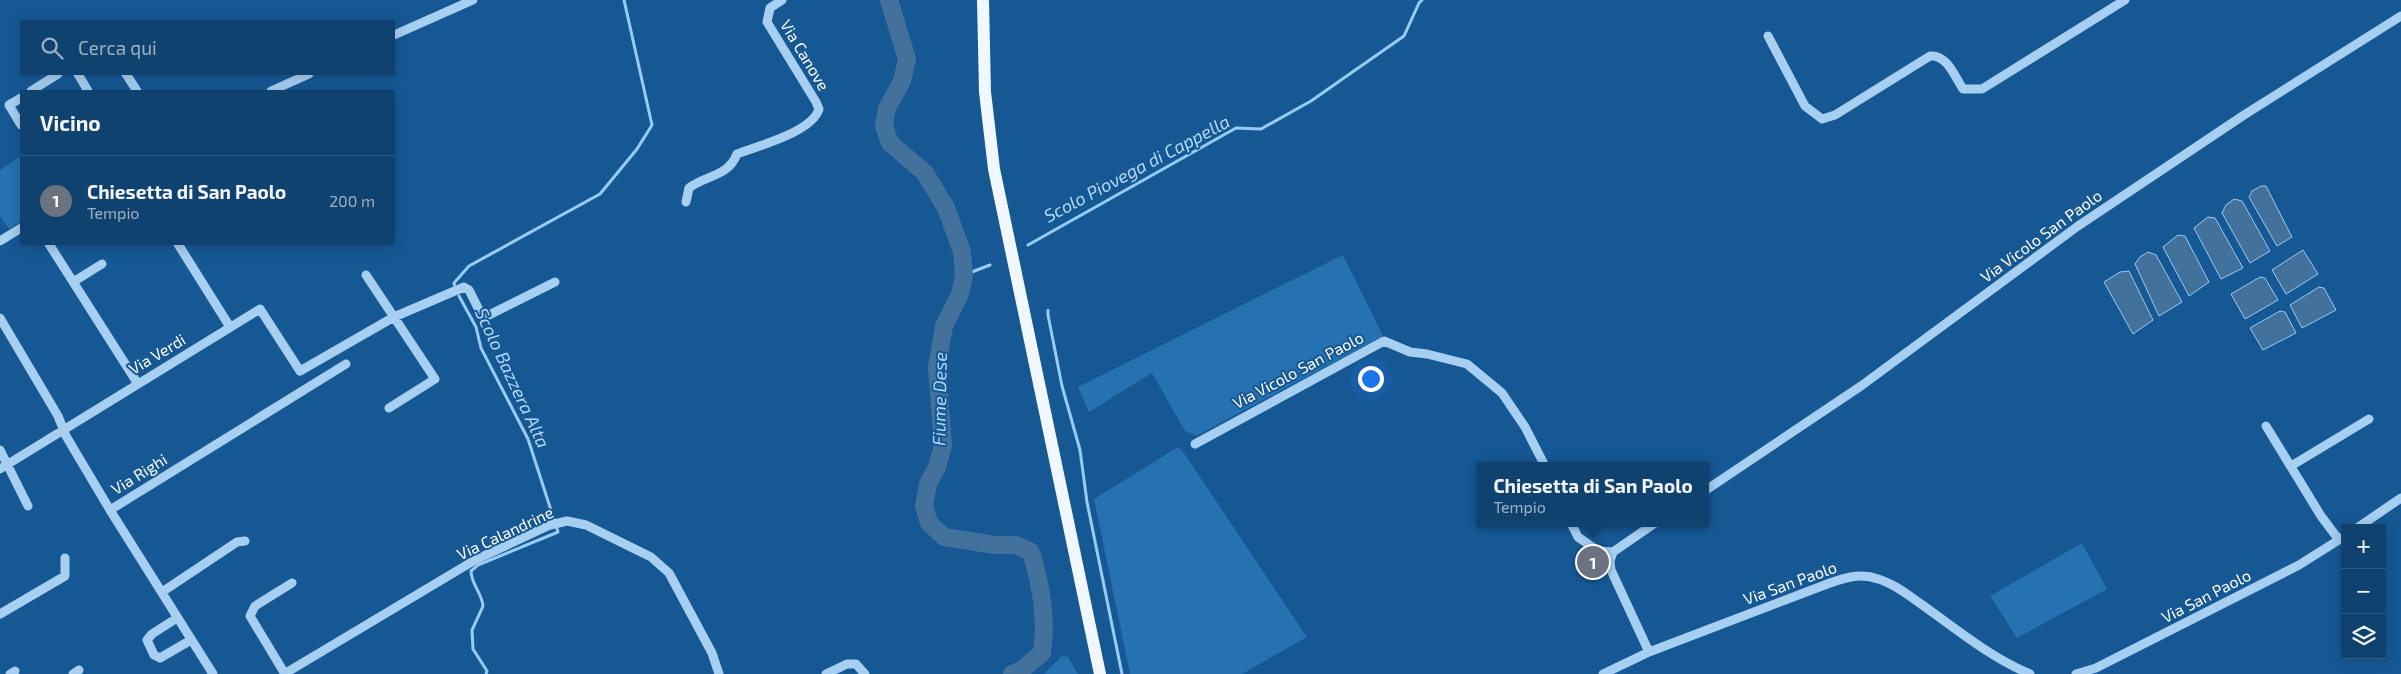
<!DOCTYPE html>
<html lang="it">
<meta charset="utf-8">
<style>
body{margin:0;font-family:"Exo 2",sans-serif;background:#1e4d77;color:#f1f3f6}
.controls{position:absolute;right:15px;bottom:15px;display:grid;overflow:hidden;border-radius:0px;box-shadow:0 2px 12px #0003}
.controls button{width:45px;height:45px;display:grid;place-items:center;padding:0;border:0;border-bottom:1px solid #305b82;background:#10426f;color:#f1f3f6;font:25px sans-serif}
.you{position:absolute;left:1370px;top:378px;width:18px;height:18px;margin:-12px;border:4px solid #fff;border-radius:50%;background:#1a73e8;box-shadow:0 0 0 8px #1a73e833}
.badge{display:grid;place-items:center;width:32px;height:32px;border-radius:50%;background:#ffc566;color:#fff;font-size:16px;font-weight:700}
.pin{position:absolute;translate:-50% -50%;border:2px solid #fff;box-shadow:0 1px 5px #0006}
.popup{position:absolute;left:1477px;top:462px;width:232px;height:65px;box-sizing:border-box;display:grid;place-content:center;border-radius:0px;background:#10426f;filter:drop-shadow(0 1px 4px #0005);font-size:16px;white-space:nowrap;color:#9cb0c3}
.popup b{font-size:19px;color:#f1f3f6}
.popup::after{content:'';position:absolute;left:50%;top:100%;margin-left:-10px;border:10px solid transparent;border-top-color:#10426f}
.list{margin:0;padding:0;list-style:none}
h2{display:flex;justify-content:space-between;align-items:center;height:65px;margin:0;padding:0 20px;font-size:21px}
h2 small{font-size:16px;font-weight:400;color:#9cb0c3}
.list li{display:grid;grid-template-columns:32px 1fr auto;gap:15px;align-items:center;box-sizing:border-box;height:90px;padding:0 20px;border-top:1px solid #305b82}
.list b{display:block;font-size:19px;white-space:nowrap}
.list p{margin:0;font-size:16px;white-space:nowrap;color:#9cb0c3}
.list em{font-size:16px;font-style:normal;color:#9cb0c3}
.icon{flex:none;width:28px;height:28px;fill:none;stroke:currentColor;stroke-width:2;stroke-linecap:round;stroke-linejoin:round}
.map{position:relative;flex:none;width:2401px;height:674px;overflow:hidden}
.search{position:absolute;background:#10426f;box-shadow:0 2px 12px #0003;left:20px;top:20px;width:375px;height:55px;display:flex;align-items:center;gap:12px;box-sizing:border-box;padding:0 18px;border-radius:0px;color:#9cb0c3;font-size:19px}
.panel{position:absolute;background:#10426f;box-shadow:0 2px 12px #0003;left:20px;top:90px;width:375px;height:155px;border-radius:0px}
.map>svg:first-child{display:block}
.green{fill:#2571b1}
.water{fill:#42719c;stroke:#98cbf4}
.lines{fill:none;stroke-linecap:round;stroke-linejoin:round}
.stream{stroke:#98cbf4;stroke-width:3}
.river{stroke:#42719c;stroke-width:18}
.minor{stroke:#a6cff1;stroke-width:9}
.major{stroke:#f0f7ff;stroke-width:12}
.labels{text-anchor:middle;stroke-width:4;stroke-linejoin:round;paint-order:stroke}
.street-label{font-size:16px;fill:#fff;stroke:#165894}
.water-label{font-size:18px;font-style:italic;fill:#b2d8f8;stroke:#165894}
</style>
<div class="map">
<svg width="2401" height="674" viewBox="0 0 2401 674">
<rect width="100%" height="100%" fill="#165894"/>
<!-- green -->
<path class="green" d="M 21,156 L 21,221 L 9,229 L 0,216 L 0,170 Z
M 1343,255 L 1383,336 L 1196,436 L 1185,431 L 1152,373 L 1089,412 L 1078,387 Z
M 1178,447 L 1184,453 L 1307,637 L 1242,674 L 1130,674 L 1094,499 Z
M 2082,543 L 2107,589 L 2017,638 L 1990,596 Z
M 1062,656 L 1068,657 L 1078,674 L 1044,674 Z"/>
<!-- water -->
<path class="water" d="M 2261,186 L 2266,186 L 2292,237 L 2277,246 L 2249,197 L 2252,191 Z
M 2234,199 L 2242,201 L 2270,251 L 2250,263 L 2222,213 L 2226,205 Z
M 2208,217 L 2215,218 L 2243,268 L 2221,279 L 2194,228 Z
M 2178,235 L 2185,236 L 2209,282 L 2189,296 L 2163,247 Z
M 2303,250 L 2318,274 L 2286,294 L 2272,270 Z
M 2148,252 L 2156,255 L 2182,302 L 2159,316 L 2135,264 L 2140,257 Z
M 2129,271 L 2153,320 L 2133,334 L 2104,282 L 2120,272 Z
M 2260,277 L 2265,278 L 2278,300 L 2245,319 L 2231,294 Z
M 2319,287 L 2324,288 L 2336,310 L 2302,328 L 2290,305 Z
M 2280,311 L 2285,312 L 2296,333 L 2263,350 L 2250,328 Z"/>
<g class="lines">
<!-- stream -->
<path class="stream" d="M 1028,245 L 1236,128 L 1261,129 L 1311,101 L 1404,36 L 1419,3 L 1422,0
M 964,275 L 990,265
M 455,287 L 454,283 L 469,266 L 600,194 L 637,149 L 652,125 L 624,0
M 459,296 L 476,327 L 481,348 L 528,439 L 558,532 L 478,565 L 471,571 C 471,584 482,593 483,606 L 472,630 L 473,649 L 487,671 L 486,674
M 1048,310 L 1048,315 L 1062,386 L 1080,450 L 1087,502 L 1122,674"/>
<!-- river -->
<path class="river" d="M 889,0 L 907,59 L 902,81 L 887,108 L 884,126 L 890,143 L 925,173 L 946,208 L 962,252 L 964,275 L 960,294 L 944,326 L 937,367 L 943,446 L 937,467 L 928,484 L 924,506 L 929,523 L 944,537 L 995,545 L 1016,545 L 1031,552 C 1041,586 1047,618 1042,653 L 1020,671 L 1012,674"/>
<!-- minor -->
<path class="minor" d="M 394,35 L 473,0
M 1768,36 L 1805,106 L 1822,119 L 1835,115 L 1930,56 C 1947,54 1955,77 1963,89 L 1982,89 L 2125,0
M 78,74 L 88,91
M 126,74 L 137,91
M 31,91 L 58,74
M 271,91 L 309,74
M 21,98 L 9,105 L 21,125
M 686,202 L 689,188 C 706,175 728,177 737,154 C 760,145 812,132 819,109 L 816,102 L 767,22 L 770,8 L 782,0
M 0,241 L 21,228
M 49,244 L 138,384
M 178,244 L 230,327
M 366,275 L 435,379 L 389,408
M 73,282 L 102,264
M 0,318 L 58,416 L 66,436 L 110,510 L 213,674
M 2266,426 L 2321,516 L 2339,540
M 1195,444 L 1384,341 L 1410,352 L 1427,354 L 1467,364 L 1502,393 L 1525,427 L 1545,466
M 0,450 L 28,506
M 2291,466 L 2369,419
M 0,469 L 260,309 L 300,371 L 394,317 L 464,287 L 469,290 L 483,318 L 555,282
M 1706,490 L 1861,386 L 2078,226 L 2244,115 L 2401,16
M 110,510 L 346,364
M 1571,523 L 1578,537 L 1598,551 L 1613,552 L 1655,523
M 2357,528 L 2401,498
M 1613,552 L 1610,561 L 1611,570 L 1649,652
M 162,592 L 237,542 L 245,541
M 0,614 L 65,576 L 65,558
M 177,618 L 152,634 L 147,640 L 154,655 L 160,658 L 191,640
M 10,674 L 15,671
M 73,674 L 79,670
M 284,674 L 475,560 L 550,525 L 567,521 L 586,525 L 651,557 L 669,573 L 712,653 L 719,674
M 285,674 L 250,616 L 255,606 L 292,583
M 826,674 L 847,664 L 856,664 L 865,674
M 1603,674 L 1649,652 L 1822,586 C 1840,579 1859,572 1878,579 C 1893,583 1908,595 1921,604 C 1955,628 1991,658 2030,674
M 2076,674 L 2096,668 L 2299,565 L 2345,536"/>
<!-- major -->
<path class="major" d="M 983,0 L 985,92 L 994,169 L 1100,674"/>
</g>
<g class="labels">
<!-- street labels -->
<g class="street-label">
<text transform="translate(805 55) rotate(59)" y="6">Via Canove</text>
<text transform="translate(2041 236) rotate(-36)" y="6">Via Vicolo San Paolo</text>
<text transform="translate(157 354) rotate(-31)" y="6">Via Verdi</text>
<text transform="translate(1298 370) rotate(-28)" y="6">Via Vicolo San Paolo</text>
<text transform="translate(139 474) rotate(-32)" y="6">Via Righi</text>
<text transform="translate(505 533) rotate(-25)" y="6">Via Calandrine</text>
<text transform="translate(1790 583) rotate(-20)" y="6">Via San Paolo</text>
<text transform="translate(2206 596) rotate(-27)" y="6">Via San Paolo</text>
</g>
<!-- water labels -->
<g class="water-label">
<text transform="translate(1137 169) rotate(-28)" y="6">Scolo Piovega di Cappella</text>
<text transform="translate(512 378) rotate(65)" y="6">Scolo Bazzera Alta</text>
<text transform="translate(940 399) rotate(-89)" y="6">Fiume Dese</text>
</g>
</g>
</svg>
<div class="controls">
<button>+</button>
<button>−</button>
<button><svg class="icon" aria-label="layers" viewBox="0 0 24 24"><path d="M12 4l9 5-9 5-9-5zM3 14l9 5 9-5"/></svg></button>
</div>
<div class="you"></div>
<div class="pin badge" style="left:1593px;top:562px;background:#6b7280">1</div>
<div class="popup"><b>Chiesetta di San Paolo</b>Tempio</div>
<div class="search"><svg class="icon" aria-label="search" viewBox="0 0 24 24"><circle cx="10" cy="10" r="6"/><path d="M15 15l6 6"/></svg>Cerca qui</div>
<section class="panel">
<h2>Vicino<small></small></h2>
<ul class="list">
<li><span class="badge" style="background:#6b7280">1</span><div><b>Chiesetta di San Paolo</b><p>Tempio</p></div><em>200 m</em></li>
</ul>
</section>
</div>
